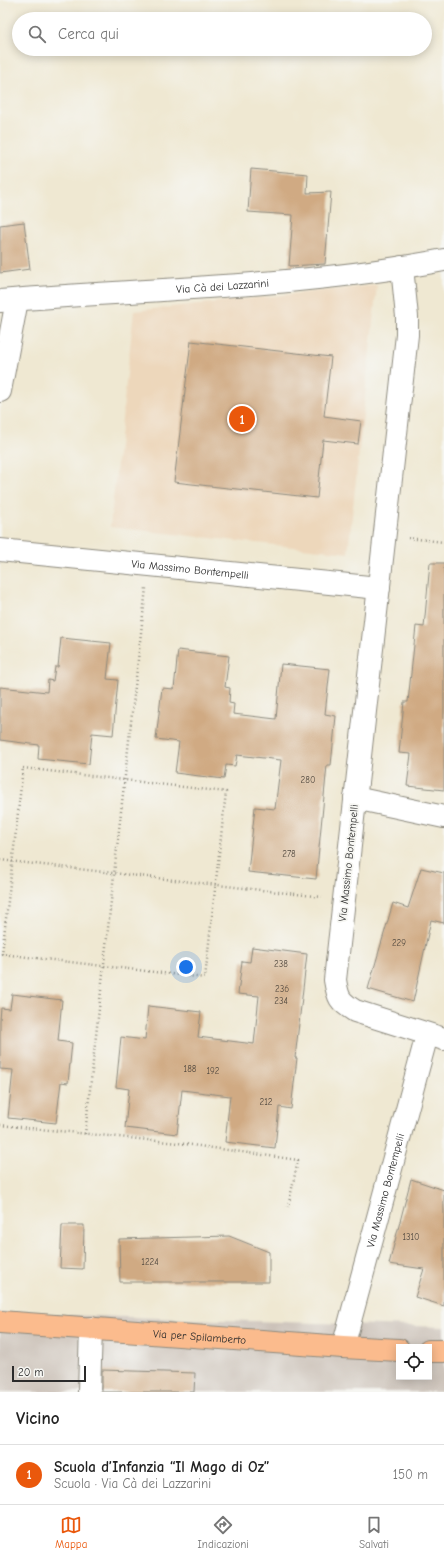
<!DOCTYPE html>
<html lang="it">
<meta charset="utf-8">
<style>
body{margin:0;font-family:"Comic Neue",sans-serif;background:#f6f6f6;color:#222}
.controls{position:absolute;right:12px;bottom:12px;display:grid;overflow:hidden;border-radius:0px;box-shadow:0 2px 10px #0003}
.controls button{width:36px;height:36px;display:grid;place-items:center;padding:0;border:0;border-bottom:1px solid #e0e0e0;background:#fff;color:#222;font:20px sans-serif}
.scale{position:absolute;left:12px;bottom:10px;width:74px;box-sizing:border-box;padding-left:4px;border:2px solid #2b2b2b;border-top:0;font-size:11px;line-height:14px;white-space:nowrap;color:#2b2b2b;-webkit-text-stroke:3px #f6f6f2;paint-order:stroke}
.you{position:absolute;left:186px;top:967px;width:14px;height:14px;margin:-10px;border:3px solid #fff;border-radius:50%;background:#1a73e8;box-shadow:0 0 0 6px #1a73e833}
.badge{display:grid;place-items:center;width:26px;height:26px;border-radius:50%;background:#ea580c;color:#fff;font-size:13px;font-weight:700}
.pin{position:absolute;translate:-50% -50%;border:2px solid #fff;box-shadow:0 1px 4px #0006}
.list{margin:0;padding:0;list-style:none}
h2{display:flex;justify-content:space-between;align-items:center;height:52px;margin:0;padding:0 16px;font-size:17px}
h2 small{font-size:13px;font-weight:400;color:#767676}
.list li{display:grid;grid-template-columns:26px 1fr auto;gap:12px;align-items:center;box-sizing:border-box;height:60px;padding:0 16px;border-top:1px solid #e0e0e0}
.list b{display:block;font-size:15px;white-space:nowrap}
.list p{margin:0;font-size:13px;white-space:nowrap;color:#767676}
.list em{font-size:13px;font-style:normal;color:#767676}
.icon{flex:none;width:22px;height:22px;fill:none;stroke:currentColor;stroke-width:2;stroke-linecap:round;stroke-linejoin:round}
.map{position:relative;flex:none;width:444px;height:1392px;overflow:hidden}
.search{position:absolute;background:#fff;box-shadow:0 2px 10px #0003;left:12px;right:12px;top:12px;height:44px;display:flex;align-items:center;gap:10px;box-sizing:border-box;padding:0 14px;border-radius:22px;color:#767676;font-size:15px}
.sheet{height:112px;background:#fff}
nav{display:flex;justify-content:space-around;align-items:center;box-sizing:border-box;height:56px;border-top:1px solid #e0e0e0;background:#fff;font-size:11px;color:#767676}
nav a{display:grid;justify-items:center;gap:2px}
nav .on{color:#ea580c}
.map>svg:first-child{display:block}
.built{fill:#edd7bb}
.industrial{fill:#ccc2b9;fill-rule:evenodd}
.building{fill:#d0aa83}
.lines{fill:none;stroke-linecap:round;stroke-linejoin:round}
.minor-casing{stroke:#8d8a7e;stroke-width:24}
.major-casing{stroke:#8d8a7e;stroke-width:24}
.path{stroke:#8d8a7e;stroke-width:2.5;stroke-dasharray:1 3;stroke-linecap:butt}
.minor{stroke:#fff;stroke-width:22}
.major{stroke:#fbbb8d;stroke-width:22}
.labels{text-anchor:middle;stroke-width:3.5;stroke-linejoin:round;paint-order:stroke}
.number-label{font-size:9px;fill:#544b41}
.street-label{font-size:11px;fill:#2b2b2b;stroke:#f6f6f2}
</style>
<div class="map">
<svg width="444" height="1392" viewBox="0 0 444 1392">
<rect width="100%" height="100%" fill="#f6f6f2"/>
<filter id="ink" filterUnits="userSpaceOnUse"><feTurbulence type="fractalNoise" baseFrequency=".025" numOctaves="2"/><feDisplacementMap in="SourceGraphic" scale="8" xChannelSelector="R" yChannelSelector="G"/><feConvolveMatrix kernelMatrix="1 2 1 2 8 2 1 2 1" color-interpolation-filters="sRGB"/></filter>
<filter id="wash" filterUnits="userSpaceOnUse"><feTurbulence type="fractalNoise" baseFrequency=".012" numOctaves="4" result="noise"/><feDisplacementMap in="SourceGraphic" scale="16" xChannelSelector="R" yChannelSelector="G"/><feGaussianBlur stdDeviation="0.9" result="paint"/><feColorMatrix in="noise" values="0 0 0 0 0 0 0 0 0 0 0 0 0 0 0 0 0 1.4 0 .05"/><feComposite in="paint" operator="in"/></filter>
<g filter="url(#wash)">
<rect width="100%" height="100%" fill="#efe8d2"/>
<!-- built -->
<path class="built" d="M 377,285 L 348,553 L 110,527 L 134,311 Z"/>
<!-- industrial -->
<path class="industrial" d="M 0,1313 L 444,1327 L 444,1392 L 0,1392 ZM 399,1347 L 429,1347 L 429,1377 L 399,1377 Z"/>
<g id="blocks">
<!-- building -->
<path class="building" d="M 251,169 L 308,174 L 307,193 L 331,192 L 325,264 L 289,266 L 293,215 L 248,212 Z
M 24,222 L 30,269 L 0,273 L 0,225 Z
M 191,341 L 331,357 L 324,416 L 361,421 L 358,444 L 323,440 L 317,498 L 174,482 Z
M 430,563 L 444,563 L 444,790 L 407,786 L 411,754 L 399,753 L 404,702 L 408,702 L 416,626 L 424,627 Z
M 61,638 L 111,643 L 107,679 L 118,680 L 113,735 L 92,733 L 89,764 L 38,759 L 39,745 L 0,740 L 0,687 L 47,692 L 48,680 L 53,681 L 55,667 L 58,667 Z
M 178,650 L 229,656 L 225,687 L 230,688 L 229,703 L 234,704 L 233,714 L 276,719 L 281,664 L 330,669 L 325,714 L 336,716 L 331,765 L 327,765 L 316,879 L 248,872 L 255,807 L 275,809 L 281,760 L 237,755 L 235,766 L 226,765 L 224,779 L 175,773 L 179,742 L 156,739 L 162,688 L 174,689 Z
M 421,868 L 444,873 L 444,923 L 431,920 L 413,1002 L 368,989 L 393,903 L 408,908 Z
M 252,947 L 307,954 L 295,1058 L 297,1058 L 291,1109 L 279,1107 L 275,1148 L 225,1142 L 230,1096 L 182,1090 L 177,1134 L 125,1128 L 129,1089 L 116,1087 L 121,1037 L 145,1040 L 148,1006 L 201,1012 L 198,1037 L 254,1044 L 259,996 L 238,994 L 242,961 L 250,962 Z
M 12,994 L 62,1000 L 58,1041 L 72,1043 L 68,1083 L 61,1082 L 56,1123 L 8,1118 L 13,1070 L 0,1069 L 0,1020 L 1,1008 L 10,1009 Z
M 411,1179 L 444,1190 L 444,1306 L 415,1297 L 424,1269 L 389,1264 Z
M 62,1225 L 84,1225 L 83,1269 L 60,1268 Z
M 229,1236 L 269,1252 L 269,1282 L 120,1282 L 119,1239 Z
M 102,1370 L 195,1373 L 194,1392 L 102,1392 Z"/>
</g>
</g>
<g filter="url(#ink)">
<use href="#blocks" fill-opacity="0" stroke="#8d8a7e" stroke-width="1"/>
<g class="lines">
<defs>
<g id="minor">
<path d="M 402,267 L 407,317 L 407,335 L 335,980 C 338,998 339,1001 355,1011 L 444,1039"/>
<path id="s1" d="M 0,301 C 148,288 297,288 444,260"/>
<path d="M 0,391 L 17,300"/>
<path id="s2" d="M 0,550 L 379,588"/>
<path d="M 355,798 L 444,817"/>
<path id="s3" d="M 343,1347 L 427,1035"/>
<path d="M 89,1392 L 91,1328"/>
</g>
<g id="major">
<path id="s4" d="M 0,1322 L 343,1347 L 399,1350"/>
<path d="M 429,1351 L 444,1351"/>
</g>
</defs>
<!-- minor casing -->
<use href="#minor" class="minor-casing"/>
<!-- major casing -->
<use href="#major" class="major-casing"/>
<!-- path -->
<path class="path" d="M 408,538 L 444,542
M 23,768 L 226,792 L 205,978 L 2,954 Z
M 0,860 L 322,897
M 0,1125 L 178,1143 L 298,1160 L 288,1207
M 85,1134 L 146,588"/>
<!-- minor -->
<use href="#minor" class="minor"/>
<!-- major -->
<use href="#major" class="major"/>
</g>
</g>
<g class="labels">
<!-- number labels -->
<g class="number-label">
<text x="308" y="783">280</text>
<text x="289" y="857">278</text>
<text x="399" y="946">229</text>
<text x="281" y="967">238</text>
<text x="282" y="992">236</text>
<text x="281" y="1004">234</text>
<text x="190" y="1072">188</text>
<text x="213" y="1074">192</text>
<text x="266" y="1105">212</text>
<text x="411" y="1240">1310</text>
<text x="150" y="1265">1224</text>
</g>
<!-- street labels -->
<g class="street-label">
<text dy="4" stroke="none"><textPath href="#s1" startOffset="223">Via Cà dei Lazzarini</textPath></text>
<text dy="4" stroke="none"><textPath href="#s2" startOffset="191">Via Massimo Bontempelli</textPath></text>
<text transform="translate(348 863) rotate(-84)" y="4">Via Massimo Bontempelli</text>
<text dy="4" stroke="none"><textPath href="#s3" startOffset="162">Via Massimo Bontempelli</textPath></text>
<text dy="4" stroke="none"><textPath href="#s4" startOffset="200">Via per Spilamberto</textPath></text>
</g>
</g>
</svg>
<div class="controls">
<button><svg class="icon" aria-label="locate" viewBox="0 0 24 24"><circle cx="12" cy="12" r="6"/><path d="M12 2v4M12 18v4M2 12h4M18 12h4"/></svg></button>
</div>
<div class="scale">20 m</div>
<div class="you"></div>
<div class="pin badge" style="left:242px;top:419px">1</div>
<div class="search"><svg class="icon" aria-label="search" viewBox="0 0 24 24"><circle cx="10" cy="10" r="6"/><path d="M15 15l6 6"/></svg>Cerca qui</div>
</div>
<section class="sheet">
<h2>Vicino<small></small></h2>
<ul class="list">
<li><span class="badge">1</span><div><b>Scuola d’Infanzia “Il Mago di Oz”</b><p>Scuola · Via Cà dei Lazzarini</p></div><em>150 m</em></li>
</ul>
</section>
<nav>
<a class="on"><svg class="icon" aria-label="map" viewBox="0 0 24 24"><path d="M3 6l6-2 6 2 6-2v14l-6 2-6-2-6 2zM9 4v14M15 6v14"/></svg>Mappa</a>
<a><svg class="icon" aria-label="directions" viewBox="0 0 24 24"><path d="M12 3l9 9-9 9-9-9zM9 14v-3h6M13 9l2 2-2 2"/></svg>Indicazioni</a>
<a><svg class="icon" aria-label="saved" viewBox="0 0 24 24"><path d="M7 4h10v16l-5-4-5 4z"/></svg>Salvati</a>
</nav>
